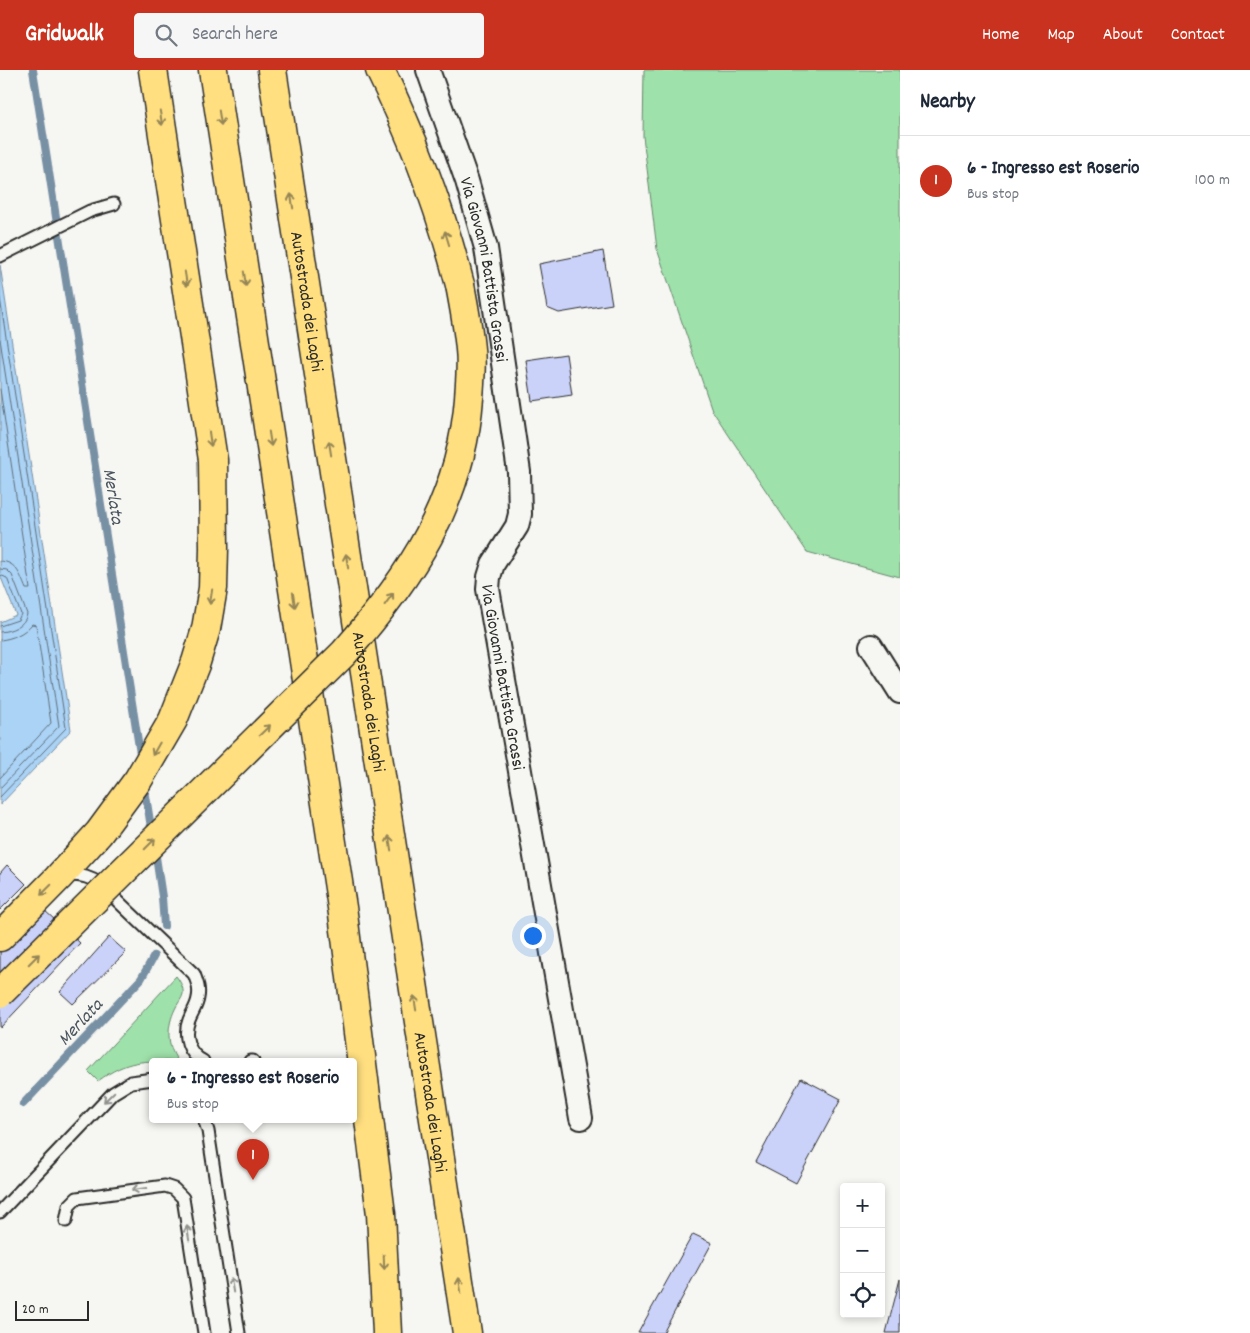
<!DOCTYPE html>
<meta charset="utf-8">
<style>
body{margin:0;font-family:Dekko,sans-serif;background:#f6f6f7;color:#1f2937}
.controls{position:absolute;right:15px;bottom:15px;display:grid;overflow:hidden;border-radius:5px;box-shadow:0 2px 8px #0003}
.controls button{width:45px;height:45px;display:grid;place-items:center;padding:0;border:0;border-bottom:1px solid #e0e1e3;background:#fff;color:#1f2937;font:25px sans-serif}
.scale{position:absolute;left:15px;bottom:12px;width:74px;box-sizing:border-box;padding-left:5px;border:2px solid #2b2b2b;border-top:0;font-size:14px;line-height:18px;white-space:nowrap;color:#2b2b2b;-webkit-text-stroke:4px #f6f6f2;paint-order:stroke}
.you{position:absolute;left:532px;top:865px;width:18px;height:18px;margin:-12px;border:4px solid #fff;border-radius:50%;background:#1a73e8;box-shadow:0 0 0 8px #1a73e833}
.badge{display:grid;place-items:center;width:32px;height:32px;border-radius:50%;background:#c8321e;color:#fff;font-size:16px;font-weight:700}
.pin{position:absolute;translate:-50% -41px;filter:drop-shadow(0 1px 2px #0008)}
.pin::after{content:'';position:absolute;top:26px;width:18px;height:15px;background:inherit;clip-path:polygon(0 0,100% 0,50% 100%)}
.popup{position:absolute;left:149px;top:988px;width:208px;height:65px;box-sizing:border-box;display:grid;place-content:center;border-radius:5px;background:#fff;filter:drop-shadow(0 1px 4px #0005);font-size:16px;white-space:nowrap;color:#747a83}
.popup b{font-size:19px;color:#1f2937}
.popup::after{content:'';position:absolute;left:50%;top:100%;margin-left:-10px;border:10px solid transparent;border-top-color:#fff}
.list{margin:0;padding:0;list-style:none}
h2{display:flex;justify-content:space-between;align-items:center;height:65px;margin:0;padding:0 20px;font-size:21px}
h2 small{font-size:16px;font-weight:400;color:#747a83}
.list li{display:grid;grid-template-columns:32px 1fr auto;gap:15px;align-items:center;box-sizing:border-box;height:90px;padding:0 20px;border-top:1px solid #e0e1e3}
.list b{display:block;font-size:19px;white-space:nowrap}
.list p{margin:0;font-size:16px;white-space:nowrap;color:#747a83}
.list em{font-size:16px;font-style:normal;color:#747a83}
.icon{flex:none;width:28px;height:28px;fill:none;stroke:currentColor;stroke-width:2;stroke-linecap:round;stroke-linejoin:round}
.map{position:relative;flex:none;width:900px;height:1263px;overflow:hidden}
header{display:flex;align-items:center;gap:30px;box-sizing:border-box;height:70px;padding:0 25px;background:#c8321e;color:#fff}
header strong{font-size:24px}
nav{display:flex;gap:28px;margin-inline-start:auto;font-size:18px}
.search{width:350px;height:45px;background:#f6f6f7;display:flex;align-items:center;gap:12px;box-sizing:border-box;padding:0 18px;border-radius:5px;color:#747a83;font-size:19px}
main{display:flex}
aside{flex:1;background:#fff}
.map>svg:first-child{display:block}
.green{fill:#9fe1ab;stroke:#65866b}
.water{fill:#abd3f5;stroke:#7890a4}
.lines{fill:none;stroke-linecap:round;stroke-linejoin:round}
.shore{stroke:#5e6e7c;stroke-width:1}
.stream{stroke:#7890a4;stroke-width:8}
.building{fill:#cad2fa;stroke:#2b2b2b}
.lane-casing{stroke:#2b2b2b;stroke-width:15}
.street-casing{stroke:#2b2b2b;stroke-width:26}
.highway-casing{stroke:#2b2b2b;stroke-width:31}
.lane{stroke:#f6f6f2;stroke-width:11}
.street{stroke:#f6f6f2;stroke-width:22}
.highway{stroke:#ffdf80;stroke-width:28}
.highway-bridge-casing{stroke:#2b2b2b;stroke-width:31;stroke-linecap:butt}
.highway-bridge{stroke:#ffdf80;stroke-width:28}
.oneway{stroke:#958556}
.oneway2{stroke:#90908e}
.labels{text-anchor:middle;stroke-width:4;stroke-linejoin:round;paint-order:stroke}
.street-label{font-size:18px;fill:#2b2b2b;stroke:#f6f6f2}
.water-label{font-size:19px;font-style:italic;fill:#4b555e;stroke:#f6f6f2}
</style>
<header>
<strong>Gridwalk</strong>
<div class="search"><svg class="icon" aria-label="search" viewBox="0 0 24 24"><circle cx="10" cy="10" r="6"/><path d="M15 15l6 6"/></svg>Search here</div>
<nav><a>Home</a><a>Map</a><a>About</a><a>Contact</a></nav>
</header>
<main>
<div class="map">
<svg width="900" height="1263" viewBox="0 0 900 1263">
<rect width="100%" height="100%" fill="#f6f6f2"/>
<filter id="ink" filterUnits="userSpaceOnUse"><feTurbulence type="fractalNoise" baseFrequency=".02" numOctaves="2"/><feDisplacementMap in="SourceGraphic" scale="10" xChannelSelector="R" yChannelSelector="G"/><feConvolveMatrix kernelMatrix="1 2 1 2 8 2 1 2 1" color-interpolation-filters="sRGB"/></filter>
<g filter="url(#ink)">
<!-- green -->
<path class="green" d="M 644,0 L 900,0 L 900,507 L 807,482 L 712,340 L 657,179 L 643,66 Z
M 176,906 C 180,911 184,918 183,924 C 182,929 177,934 175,939 C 167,956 166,975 178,991 C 143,991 128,989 98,1011 L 88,1001 Z"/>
<!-- water -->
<path class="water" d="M 0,195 L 71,660 L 0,735 L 0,552 L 16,545 L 0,505 Z"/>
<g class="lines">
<!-- shore -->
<path class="shore" d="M 0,228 L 66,658 L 0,727
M 0,269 L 59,656 L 0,718
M 0,319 L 30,519 L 26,519 C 20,505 17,492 0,491
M 0,499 L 7,500 L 12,505 L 27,544 C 25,556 11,561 0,562
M 0,505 L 7,508 L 21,544 L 18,550 L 0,556
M 0,570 C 12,569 25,563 32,554 L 36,555 L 51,653 L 0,708"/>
<!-- stream -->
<path class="stream" d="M 33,0 L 141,690
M 144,713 L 152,764
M 155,780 L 162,827 L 164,856
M 23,1034 L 141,909 L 154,886"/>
</g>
<!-- building -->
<path class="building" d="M 603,181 L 612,234 L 559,243 L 547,238 L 539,194 Z
M 566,284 L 572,325 L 532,331 L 526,290 Z
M 7,795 L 26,814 L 0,840 L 0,803 Z
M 31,828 L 80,873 L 0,958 L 0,861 Z
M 109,867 L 126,882 L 73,934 L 60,922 Z
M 801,1008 L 841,1029 L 796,1113 L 756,1092 Z
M 693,1164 L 712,1173 L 663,1263 L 638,1263 Z
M 900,1209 L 900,1263 L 886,1263 Z"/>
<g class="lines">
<defs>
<path id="lane" d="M 0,186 L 90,141 L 114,134
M 69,805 C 82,805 90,807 100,814 L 194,904 C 197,912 200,919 198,928 C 197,936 192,942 189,950 C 183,965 188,984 203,991
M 250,991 L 253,991
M 204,1049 L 208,1061 L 239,1263
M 0,1142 L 113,1023 L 131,1012 L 153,1009
M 66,1151 L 69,1136 L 77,1128 L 165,1116 L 174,1119 L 183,1128 L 204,1263"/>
<g id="street">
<path id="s1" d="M 428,0 L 467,111 L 486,178 L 519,402 L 520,444 L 517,456 L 493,494 L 489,507 L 488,519 L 581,1048"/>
<path d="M 871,576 L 900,622"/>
</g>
<g id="highway">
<path d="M 213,0 L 343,844 L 381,1144 L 387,1263"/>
<path id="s2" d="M 272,0 L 467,1263"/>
<path d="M 380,0 C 414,69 441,140 460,215"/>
<path d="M 0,867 L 58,808 L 99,763 L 138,710 L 173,650 L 196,592 L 206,559 L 213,518 L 214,478 L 213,390 L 153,0"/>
</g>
</defs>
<!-- lane casing -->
<use href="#lane" class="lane-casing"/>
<!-- street casing -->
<use href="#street" class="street-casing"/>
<!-- highway casing -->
<use href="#highway" class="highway-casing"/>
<!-- lane -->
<use href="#lane" class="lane"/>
<!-- street -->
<use href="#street" class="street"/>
<!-- highway -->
<use href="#highway" class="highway"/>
<defs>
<path id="highway-bridge" d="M 0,923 L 344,583 C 411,507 461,432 469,328 C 470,312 472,295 470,279 C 468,257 464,236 460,215"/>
</defs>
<!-- highway-bridge casing -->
<use href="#highway-bridge" class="highway-bridge-casing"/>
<!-- highway-bridge -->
<use href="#highway-bridge" class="highway-bridge"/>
</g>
<!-- one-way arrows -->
<defs><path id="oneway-shaft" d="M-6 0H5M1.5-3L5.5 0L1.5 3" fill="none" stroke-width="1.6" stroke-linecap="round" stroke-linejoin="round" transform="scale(1.25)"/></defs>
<g class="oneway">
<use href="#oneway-shaft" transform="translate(161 48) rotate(81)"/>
<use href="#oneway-shaft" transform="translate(220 48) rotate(81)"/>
<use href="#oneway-shaft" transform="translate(292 131) rotate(-99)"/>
<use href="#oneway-shaft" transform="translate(447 168) rotate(-107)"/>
<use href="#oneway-shaft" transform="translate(186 209) rotate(81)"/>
<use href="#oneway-shaft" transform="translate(245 209) rotate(81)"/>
<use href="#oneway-shaft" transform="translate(210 369) rotate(82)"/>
<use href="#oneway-shaft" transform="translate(270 369) rotate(81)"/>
<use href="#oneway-shaft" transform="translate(330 378) rotate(-99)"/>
<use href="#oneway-shaft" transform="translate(347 491) rotate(-99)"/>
<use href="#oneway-shaft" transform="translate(211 527) rotate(99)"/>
<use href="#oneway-shaft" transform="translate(389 529) rotate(-54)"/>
<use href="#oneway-shaft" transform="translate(294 530) rotate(81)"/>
<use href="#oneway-shaft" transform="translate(265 660) rotate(-44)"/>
<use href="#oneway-shaft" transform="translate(156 679) rotate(120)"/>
<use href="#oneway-shaft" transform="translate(390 773) rotate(-99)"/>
<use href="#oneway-shaft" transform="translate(150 774) rotate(-45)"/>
<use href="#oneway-shaft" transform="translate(46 820) rotate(135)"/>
<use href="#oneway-shaft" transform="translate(34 889) rotate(-45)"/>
<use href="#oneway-shaft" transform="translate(415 933) rotate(-99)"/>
<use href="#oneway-shaft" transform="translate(384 1192) rotate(87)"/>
<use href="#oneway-shaft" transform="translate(460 1215) rotate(-99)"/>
</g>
<g class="oneway2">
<use href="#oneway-shaft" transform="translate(109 1027) rotate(135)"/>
<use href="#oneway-shaft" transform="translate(139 1119) rotate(172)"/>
<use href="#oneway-shaft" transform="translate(188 1163) rotate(-99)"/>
<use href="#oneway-shaft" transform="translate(232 1215) rotate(-99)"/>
</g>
</g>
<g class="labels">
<!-- street labels -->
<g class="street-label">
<text dy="6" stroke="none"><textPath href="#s1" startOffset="208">Via Giovanni Battista Grassi</textPath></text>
<text dy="6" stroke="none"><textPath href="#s2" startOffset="234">Autostrada dei Laghi</textPath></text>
<text dy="6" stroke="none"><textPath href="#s1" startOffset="628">Via Giovanni Battista Grassi</textPath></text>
<text dy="6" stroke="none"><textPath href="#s2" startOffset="639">Autostrada dei Laghi</textPath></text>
<text dy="6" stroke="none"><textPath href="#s2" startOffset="1044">Autostrada dei Laghi</textPath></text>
</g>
<!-- water labels -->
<g class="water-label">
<text transform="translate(115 426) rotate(81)" y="7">Merlata</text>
<text transform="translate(79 951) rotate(-47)" y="7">Merlata</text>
</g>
</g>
</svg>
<div class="controls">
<button>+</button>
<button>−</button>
<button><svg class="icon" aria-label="locate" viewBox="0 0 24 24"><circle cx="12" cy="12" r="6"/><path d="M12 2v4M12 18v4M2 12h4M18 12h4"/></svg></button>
</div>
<div class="scale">20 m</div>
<div class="you"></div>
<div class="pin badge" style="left:253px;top:1110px">1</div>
<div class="popup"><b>6 - Ingresso est Roserio</b>Bus stop</div>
</div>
<aside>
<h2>Nearby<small></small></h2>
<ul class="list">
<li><span class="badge">1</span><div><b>6 - Ingresso est Roserio</b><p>Bus stop</p></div><em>100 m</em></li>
</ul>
</aside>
</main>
